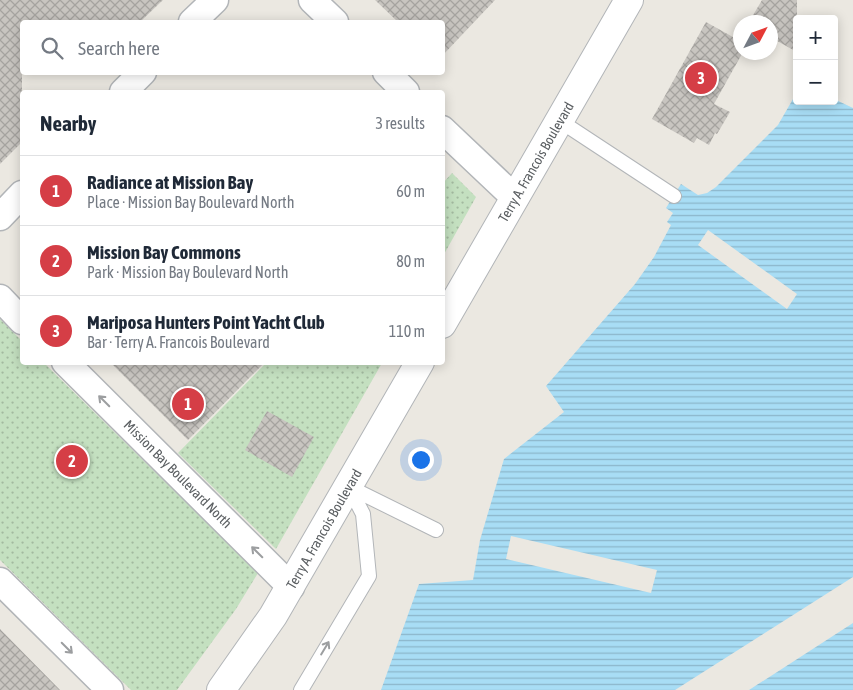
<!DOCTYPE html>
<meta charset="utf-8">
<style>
body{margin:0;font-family:"Asap Condensed",sans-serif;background:#f2f2f3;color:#1f2937}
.controls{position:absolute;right:15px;top:15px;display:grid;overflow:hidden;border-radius:5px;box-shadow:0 2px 12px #0003}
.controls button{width:45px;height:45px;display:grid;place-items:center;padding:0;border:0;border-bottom:1px solid #e0e1e3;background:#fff;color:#1f2937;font:25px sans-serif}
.compass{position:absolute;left:733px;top:15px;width:45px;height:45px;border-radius:50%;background:#fff;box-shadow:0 2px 12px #0003;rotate:49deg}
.you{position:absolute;left:420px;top:459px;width:18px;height:18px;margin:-12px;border:4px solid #fff;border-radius:50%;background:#1a73e8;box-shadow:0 0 0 8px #1a73e833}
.badge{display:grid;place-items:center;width:32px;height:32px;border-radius:50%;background:#d53e46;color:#fff;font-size:16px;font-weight:700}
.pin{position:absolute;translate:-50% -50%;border:2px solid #fff;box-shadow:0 1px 5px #0006}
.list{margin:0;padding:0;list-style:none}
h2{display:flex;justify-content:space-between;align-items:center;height:65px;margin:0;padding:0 20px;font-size:21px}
h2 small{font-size:16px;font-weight:400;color:#747a83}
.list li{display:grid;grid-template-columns:32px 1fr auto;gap:15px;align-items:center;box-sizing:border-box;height:70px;padding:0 20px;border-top:1px solid #e0e1e3}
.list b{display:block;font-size:19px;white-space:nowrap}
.list p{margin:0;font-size:16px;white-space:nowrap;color:#747a83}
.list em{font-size:16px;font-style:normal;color:#747a83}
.icon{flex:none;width:28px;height:28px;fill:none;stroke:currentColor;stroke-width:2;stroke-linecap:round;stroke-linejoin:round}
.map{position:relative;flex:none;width:853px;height:690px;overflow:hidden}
.search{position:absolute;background:#fff;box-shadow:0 2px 12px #0003;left:20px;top:20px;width:425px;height:55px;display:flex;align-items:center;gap:12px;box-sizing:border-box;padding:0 18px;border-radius:5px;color:#747a83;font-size:19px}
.panel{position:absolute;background:#fff;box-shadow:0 2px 12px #0003;left:20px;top:90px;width:425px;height:275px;border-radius:5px}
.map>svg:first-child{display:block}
.park{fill:url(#park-dots)}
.water{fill:url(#water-rules)}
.pier{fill:#ebe8e1}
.building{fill:url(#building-cross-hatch)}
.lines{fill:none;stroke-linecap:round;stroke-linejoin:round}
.service-casing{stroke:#b2b5b8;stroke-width:16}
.minor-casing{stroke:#b2b5b8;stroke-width:29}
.tertiary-casing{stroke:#b2b5b8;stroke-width:30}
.service{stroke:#fff;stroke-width:14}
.minor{stroke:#fff;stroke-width:26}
.tertiary{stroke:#fff;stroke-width:28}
.oneway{stroke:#9c9ea0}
.labels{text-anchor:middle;stroke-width:4.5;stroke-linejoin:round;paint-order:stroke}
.street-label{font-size:14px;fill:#5a5e61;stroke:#fff}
</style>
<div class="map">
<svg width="853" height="690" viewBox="0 0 853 690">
<defs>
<pattern id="park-dots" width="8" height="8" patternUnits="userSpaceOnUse" patternTransform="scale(1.25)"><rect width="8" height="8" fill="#c4e0c0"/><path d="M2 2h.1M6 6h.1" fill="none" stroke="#a2b99f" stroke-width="1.8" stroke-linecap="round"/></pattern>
<pattern id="water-rules" width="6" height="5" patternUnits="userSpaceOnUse" patternTransform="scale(1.25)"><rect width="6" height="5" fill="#a8ddf5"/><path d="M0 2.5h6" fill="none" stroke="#8cb6ca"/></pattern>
<pattern id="building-cross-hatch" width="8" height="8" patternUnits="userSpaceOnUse" patternTransform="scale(1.25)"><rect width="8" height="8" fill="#c8c5c0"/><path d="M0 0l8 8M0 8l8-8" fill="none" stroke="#a5a39f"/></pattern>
</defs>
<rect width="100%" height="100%" fill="#ebe8e1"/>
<!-- park -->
<path class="park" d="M 452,173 L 476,197 L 443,256 L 443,183 Z
M 0,319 L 22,341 L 22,362 L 44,363 L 258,573 L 236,609 L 177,690 L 131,690 L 0,560 Z
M 266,363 L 382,363 L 276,549 L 178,453 Z"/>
<!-- water -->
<path class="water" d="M 797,92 L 797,101 L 834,101 L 834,99 L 853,108 L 853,690 L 381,690 L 419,584 L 473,580 L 480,540 L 504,459 L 564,412 L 546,386 L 635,284 L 654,257 L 671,225 L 667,222 L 673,213 L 666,208 L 681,184 L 698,195 L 707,193 L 716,187 L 778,125 Z"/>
<!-- pier -->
<path class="pier" d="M 708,230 L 797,294 L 787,309 L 698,245 Z
M 511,536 L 657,570 L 651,593 L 506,559 Z
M 853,577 L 853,623 L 749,690 L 675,690 Z"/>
<!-- building -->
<path class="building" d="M 0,0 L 163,0 L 140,22 L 22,22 L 22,142 L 0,164 Z
M 375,0 L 495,0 L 442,56 L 442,22 L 398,22 Z
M 762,0 L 797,0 L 797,52 L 770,37 L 770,22 L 749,22 Z
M 706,22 L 740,41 L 740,52 L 743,52 L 714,104 L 730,112 L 717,134 L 715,133 L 709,145 L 697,138 L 694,143 L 652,119 Z
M 110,362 L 265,362 L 188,440 Z
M 267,411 L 314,437 L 292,477 L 245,450 Z
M 0,629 L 60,690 L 0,690 Z"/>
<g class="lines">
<defs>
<path id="service" d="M 560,121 L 674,196
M 349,487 L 436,530
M 301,690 L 369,576 L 363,514 L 349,487"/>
<path id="minor" d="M 312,0 L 335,22
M 192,22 L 215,0
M 386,72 L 406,92
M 123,92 L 143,72
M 442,129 L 515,198
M 0,217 L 22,194
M 0,298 L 22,321
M 65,362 L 291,587
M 0,581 L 110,690"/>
<path id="tertiary" d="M 442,324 L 629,0
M 221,690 L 273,616 L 420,362"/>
</defs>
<!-- service casing -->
<use href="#service" class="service-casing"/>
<!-- minor casing -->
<use href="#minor" class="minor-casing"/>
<!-- tertiary casing -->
<use href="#tertiary" class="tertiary-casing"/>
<!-- service -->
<use href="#service" class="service"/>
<!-- minor -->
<use href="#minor" class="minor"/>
<!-- tertiary -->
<use href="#tertiary" class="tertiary"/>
</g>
<!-- one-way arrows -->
<defs><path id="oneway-shaft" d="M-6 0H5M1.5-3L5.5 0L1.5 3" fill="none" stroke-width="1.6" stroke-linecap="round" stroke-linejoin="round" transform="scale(1.25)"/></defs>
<g class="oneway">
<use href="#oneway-shaft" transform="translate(104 401) rotate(-135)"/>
<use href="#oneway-shaft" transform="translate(257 552) rotate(-135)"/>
<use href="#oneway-shaft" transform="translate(67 648) rotate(45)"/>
<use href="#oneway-shaft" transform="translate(325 648) rotate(-59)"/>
</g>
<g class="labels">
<!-- street labels -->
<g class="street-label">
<text transform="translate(536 162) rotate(-60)" y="5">Terry A. Francois Boulevard</text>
<text transform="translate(178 474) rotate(45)" y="5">Mission Bay Boulevard North</text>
<text transform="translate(324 529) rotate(-60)" y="5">Terry A. Francois Boulevard</text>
</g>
</g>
</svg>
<div class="controls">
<button>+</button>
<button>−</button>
</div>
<svg class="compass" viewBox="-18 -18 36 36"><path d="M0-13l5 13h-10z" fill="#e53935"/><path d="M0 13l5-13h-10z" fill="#747a83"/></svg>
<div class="you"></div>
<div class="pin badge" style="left:188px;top:404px">1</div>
<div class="pin badge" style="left:72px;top:461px">2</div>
<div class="pin badge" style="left:701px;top:78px">3</div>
<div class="search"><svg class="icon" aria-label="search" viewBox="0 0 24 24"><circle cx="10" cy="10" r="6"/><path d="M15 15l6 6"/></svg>Search here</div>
<section class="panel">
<h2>Nearby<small>3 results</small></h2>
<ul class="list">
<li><span class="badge">1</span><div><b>Radiance at Mission Bay</b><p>Place · Mission Bay Boulevard North</p></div><em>60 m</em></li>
<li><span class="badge">2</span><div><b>Mission Bay Commons</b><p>Park · Mission Bay Boulevard North</p></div><em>80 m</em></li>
<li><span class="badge">3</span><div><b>Mariposa Hunters Point Yacht Club</b><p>Bar · Terry A. Francois Boulevard</p></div><em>110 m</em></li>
</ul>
</section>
</div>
